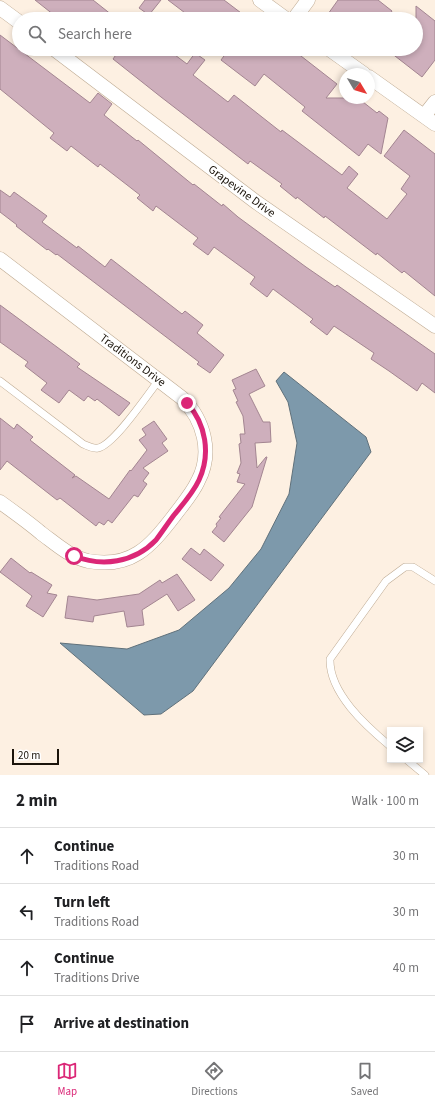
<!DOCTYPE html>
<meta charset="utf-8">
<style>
body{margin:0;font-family:"Source Sans 3",sans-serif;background:#f2f2f2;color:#202124}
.controls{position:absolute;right:12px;bottom:12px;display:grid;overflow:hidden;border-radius:0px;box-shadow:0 2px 6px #0003}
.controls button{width:36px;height:36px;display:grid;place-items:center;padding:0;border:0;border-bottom:1px solid #e0e0e0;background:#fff;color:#202124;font:20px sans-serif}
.compass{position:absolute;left:339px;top:68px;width:36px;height:36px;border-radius:50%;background:#fff;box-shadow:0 2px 6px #0003;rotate:128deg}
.scale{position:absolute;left:12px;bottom:10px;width:47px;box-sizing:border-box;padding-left:4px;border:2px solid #1b140b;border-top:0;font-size:11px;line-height:14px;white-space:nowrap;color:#1b140b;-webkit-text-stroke:3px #fff;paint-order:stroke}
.stop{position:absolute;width:12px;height:12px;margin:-9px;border:3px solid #db2777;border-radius:50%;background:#fff}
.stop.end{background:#db2777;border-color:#fff;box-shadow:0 1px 4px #0008}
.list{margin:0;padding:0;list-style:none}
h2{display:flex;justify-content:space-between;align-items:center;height:52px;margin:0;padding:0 16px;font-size:17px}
h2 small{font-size:13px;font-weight:400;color:#757577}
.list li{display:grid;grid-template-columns:26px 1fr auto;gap:12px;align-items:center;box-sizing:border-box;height:56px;padding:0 16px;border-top:1px solid #e0e0e0}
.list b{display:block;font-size:15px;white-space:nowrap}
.list p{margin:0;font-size:13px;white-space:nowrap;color:#757577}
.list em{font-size:13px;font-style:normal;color:#757577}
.icon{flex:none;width:22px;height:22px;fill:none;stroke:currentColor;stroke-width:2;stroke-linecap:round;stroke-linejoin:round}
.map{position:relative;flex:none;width:435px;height:775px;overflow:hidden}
.search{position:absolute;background:#fff;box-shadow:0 2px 6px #0003;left:12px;right:12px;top:12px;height:44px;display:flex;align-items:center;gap:10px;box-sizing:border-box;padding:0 14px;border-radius:22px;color:#757577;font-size:15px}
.sheet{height:276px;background:#fff}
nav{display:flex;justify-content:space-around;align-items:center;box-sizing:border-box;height:56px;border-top:1px solid #e0e0e0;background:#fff;font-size:11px;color:#757577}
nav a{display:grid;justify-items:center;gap:2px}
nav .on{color:#db2777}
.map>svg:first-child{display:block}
.water{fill:#7d99ab;stroke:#60717b}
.building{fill:#ceafbc;stroke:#a38591}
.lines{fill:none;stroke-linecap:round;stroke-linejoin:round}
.service-casing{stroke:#beaa92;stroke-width:8}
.minor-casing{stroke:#beaa92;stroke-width:15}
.service{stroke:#fff;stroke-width:7}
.minor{stroke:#fff;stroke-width:14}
.route{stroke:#db2777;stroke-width:5}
.labels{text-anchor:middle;stroke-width:3;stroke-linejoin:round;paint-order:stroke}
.street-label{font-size:12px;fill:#1b140b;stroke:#fff}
</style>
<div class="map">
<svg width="435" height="775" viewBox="0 0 435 775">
<rect width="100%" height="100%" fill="#fdf0e2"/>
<!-- water -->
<path class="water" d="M 284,372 L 366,437 L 371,452 L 193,691 L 161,714 L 144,715 L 60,643 L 127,649 L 179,630 L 229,588 L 261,549 L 289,494 L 297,443 L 288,402 L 276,381 Z"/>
<!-- building -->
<path class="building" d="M 35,0 L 93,0 L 117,19 L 59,19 Z
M 145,0 L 161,0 L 149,15 L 139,8 Z
M 168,0 L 224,0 L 249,19 L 193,19 Z
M 338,0 L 378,0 L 392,11 L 387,19 L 334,19 L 328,14 Z
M 416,6 L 435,21 L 435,60 L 422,77 L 386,49 L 416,49 Z
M 0,35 L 90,103 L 98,93 L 112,104 L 104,115 L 137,141 L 138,140 L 193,185 L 194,184 L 222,206 L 223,204 L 238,217 L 306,267 L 335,287 L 337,285 L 435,354 L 435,393 L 422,383 L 417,391 L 389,371 L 371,359 L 374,353 L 334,326 L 327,335 L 310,322 L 313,319 L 273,289 L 267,297 L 250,284 L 255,277 L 214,247 L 208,255 L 193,244 L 198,238 L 156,206 L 153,211 L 137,198 L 140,195 L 100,164 L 98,167 L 71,146 L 67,151 L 50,138 L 54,133 L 0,89 Z
M 120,49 L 167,49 L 187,64 L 195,53 L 205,60 L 193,75 L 228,102 L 234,95 L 281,132 L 282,130 L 342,175 L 349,166 L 358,174 L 347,188 L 387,219 L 407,194 L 401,189 L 410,176 L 384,156 L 404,130 L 435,154 L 435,296 L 404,271 L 402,273 L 377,253 L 376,255 L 325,216 L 324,218 L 297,197 L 296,199 L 280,186 L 282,184 L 250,161 L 248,164 L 161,97 L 113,59 Z
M 229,49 L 292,49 L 337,84 L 326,98 L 358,98 L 377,113 L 379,111 L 388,118 L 381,154 L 368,144 L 359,156 L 302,111 L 305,107 L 264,74 L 255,86 L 221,60 Z
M 0,190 L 10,197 L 14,192 L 47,216 L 42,222 L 77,248 L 78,246 L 105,267 L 111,259 L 182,314 L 185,311 L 203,325 L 197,333 L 224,355 L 210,373 L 197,364 L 199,362 L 57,254 L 56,255 L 48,249 L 47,250 L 16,226 L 17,225 L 0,212 Z
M 0,305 L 80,364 L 77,367 L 130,403 L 119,416 L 97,399 L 95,401 L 88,396 L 84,401 L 69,390 L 59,403 L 41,390 L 47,383 L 25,366 L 28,362 L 0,342 Z
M 256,369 L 265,386 L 249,394 L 263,422 L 270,422 L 271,442 L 255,443 L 257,468 L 266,457 L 267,457 L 252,507 L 224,542 L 212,532 L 217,526 L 216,524 L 221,518 L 219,517 L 245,484 L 237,482 L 240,474 L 237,473 L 241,463 L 239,444 L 241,443 L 240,434 L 245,434 L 243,416 L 236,402 L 238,401 L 233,390 L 236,389 L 232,380 Z
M 0,418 L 14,429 L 17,424 L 33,437 L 30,440 L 75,475 L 72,478 L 76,476 L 109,499 L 130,470 L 131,471 L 147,450 L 139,440 L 146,435 L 142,429 L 154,421 L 167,439 L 162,443 L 168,451 L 143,468 L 149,473 L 143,481 L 147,484 L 138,497 L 134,495 L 112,523 L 108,520 L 104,525 L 99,522 L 96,526 L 60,498 L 57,500 L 7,461 L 0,470 Z
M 191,548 L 200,555 L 204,549 L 224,565 L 211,581 L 182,559 Z
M 11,558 L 30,573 L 31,572 L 52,585 L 47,593 L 57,595 L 43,617 L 26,606 L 32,596 L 0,572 Z
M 177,574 L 195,600 L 178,611 L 167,594 L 142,610 L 144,625 L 127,627 L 124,611 L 94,616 L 93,622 L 65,618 L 68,596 L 97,600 L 139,594 L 160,580 L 162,583 Z"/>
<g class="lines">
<defs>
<path id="service" d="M 0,381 L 83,444 C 88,446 92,449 98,448 C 114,445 148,394 159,380
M 390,746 C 366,726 329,693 330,659 L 386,581 L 405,567 L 413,567 L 435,581
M 407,760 L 425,775"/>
<path id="minor" d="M 260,0 L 286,19
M 0,8 L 19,22
M 294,19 L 308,0
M 54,49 L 256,202 L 435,326
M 329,49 L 364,74
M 369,77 L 435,124
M 424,116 L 435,102
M 0,259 L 182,398 C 204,420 213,453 198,481 C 192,494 182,505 174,516 C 150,547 131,569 88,561 C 70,557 56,544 41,533 C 28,522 14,512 0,502"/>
</defs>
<!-- service casing -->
<use href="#service" class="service-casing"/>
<!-- minor casing -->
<use href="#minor" class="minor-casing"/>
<!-- service -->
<use href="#service" class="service"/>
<!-- minor -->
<use href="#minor" class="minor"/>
</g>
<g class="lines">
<!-- route -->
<path class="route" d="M 74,556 C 102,567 134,563 156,540 C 162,532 168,523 174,515 C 183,504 193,493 199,480 C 211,454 206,424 187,403"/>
</g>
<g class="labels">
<!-- street labels -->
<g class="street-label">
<text transform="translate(242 191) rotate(36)" y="4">Grapevine Drive</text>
<text transform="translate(133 360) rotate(37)" y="4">Traditions Drive</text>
</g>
</g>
</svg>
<div class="controls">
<button><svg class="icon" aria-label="layers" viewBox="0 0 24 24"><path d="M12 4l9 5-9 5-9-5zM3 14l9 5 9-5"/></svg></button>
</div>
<svg class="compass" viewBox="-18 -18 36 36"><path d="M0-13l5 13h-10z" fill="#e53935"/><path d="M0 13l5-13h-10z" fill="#757577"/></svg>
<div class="scale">20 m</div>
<div class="stop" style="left:74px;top:556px"></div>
<div class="stop end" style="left:187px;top:403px"></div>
<div class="search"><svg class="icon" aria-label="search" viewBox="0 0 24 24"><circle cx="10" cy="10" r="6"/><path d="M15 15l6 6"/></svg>Search here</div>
</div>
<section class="sheet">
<h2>2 min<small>Walk · 100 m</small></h2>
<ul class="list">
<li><svg class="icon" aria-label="ahead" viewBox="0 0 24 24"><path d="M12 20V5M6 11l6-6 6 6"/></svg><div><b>Continue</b><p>Traditions Road</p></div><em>30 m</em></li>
<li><svg class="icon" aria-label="left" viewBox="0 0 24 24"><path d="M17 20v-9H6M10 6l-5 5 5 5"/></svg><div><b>Turn left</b><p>Traditions Road</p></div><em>30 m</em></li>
<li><svg class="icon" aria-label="ahead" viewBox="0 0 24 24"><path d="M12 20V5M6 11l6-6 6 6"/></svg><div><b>Continue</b><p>Traditions Drive</p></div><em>40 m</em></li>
<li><svg class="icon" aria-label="arrive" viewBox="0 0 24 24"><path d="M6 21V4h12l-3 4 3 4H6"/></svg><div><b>Arrive at destination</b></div></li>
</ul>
</section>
<nav>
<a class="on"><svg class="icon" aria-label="map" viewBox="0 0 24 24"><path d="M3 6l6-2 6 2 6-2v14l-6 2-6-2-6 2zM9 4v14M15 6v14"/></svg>Map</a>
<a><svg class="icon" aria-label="directions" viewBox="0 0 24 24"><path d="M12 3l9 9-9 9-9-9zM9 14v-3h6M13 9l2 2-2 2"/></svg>Directions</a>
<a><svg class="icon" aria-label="saved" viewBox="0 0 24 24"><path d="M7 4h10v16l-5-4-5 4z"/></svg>Saved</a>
</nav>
